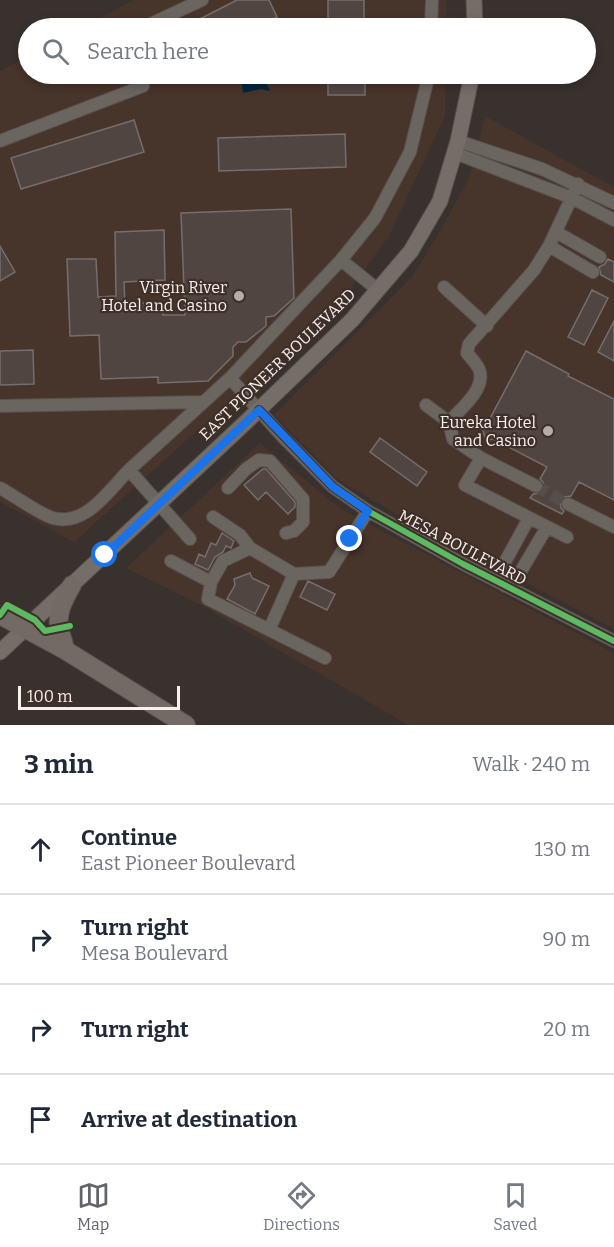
<!DOCTYPE html>
<meta charset="utf-8">
<style>
body{margin:0;font-family:Bitter,serif;background:#f2f2f3;color:#1f2937}
.scale{position:absolute;left:18px;bottom:15px;width:162px;box-sizing:border-box;padding-left:6px;border:3px solid #f9efeb;border-top:0;font-size:16px;line-height:21px;white-space:nowrap;color:#f9efeb;-webkit-text-stroke:4px #3e3029;paint-order:stroke}
.stop{position:absolute;width:18px;height:18px;margin:-14px;border:4px solid #1a73e8;border-radius:50%;background:#fff}
.stop.end{background:#1a73e8;border-color:#fff;box-shadow:0 2px 6px #0008}
.list{margin:0;padding:0;list-style:none}
h2{display:flex;justify-content:space-between;align-items:center;height:78px;margin:0;padding:0 24px;font-size:26px}
h2 small{font-size:20px;font-weight:400;color:#747a83}
.list li{display:grid;grid-template-columns:39px 1fr auto;gap:18px;align-items:center;box-sizing:border-box;height:90px;padding:0 24px;border-top:2px solid #e0e1e3}
.list b{display:block;font-size:22px;white-space:nowrap}
.list p{margin:0;font-size:20px;white-space:nowrap;color:#747a83}
.list em{font-size:20px;font-style:normal;color:#747a83}
.icon{flex:none;width:33px;height:33px;fill:none;stroke:currentColor;stroke-width:2;stroke-linecap:round;stroke-linejoin:round}
.map{position:relative;flex:none;width:614px;height:725px;overflow:hidden}
.search{position:absolute;background:#fff;box-shadow:0 3px 9px #0003;left:18px;right:18px;top:18px;height:66px;display:flex;align-items:center;gap:15px;box-sizing:border-box;padding:0 21px;border-radius:33px;color:#747a83;font-size:22px}
.sheet{height:438px;background:#fff}
nav{display:flex;justify-content:space-around;align-items:center;box-sizing:border-box;height:84px;border-top:2px solid #e0e1e3;background:#fff;font-size:16px;color:#747a83}
nav a{display:grid;justify-items:center;gap:3px}
nav .on{color:#63646a}
.map>svg:first-child{display:block}
.built{fill:#47342b}
.water{fill:#05253c}
.building{fill:#514542;stroke:#756e6c;stroke-width:1.5}
.lines{fill:none;stroke-linecap:round;stroke-linejoin:round}
.minor-tunnel{stroke:#564e4a;stroke-width:12;stroke-dasharray:12 6;stroke-linecap:butt}
.minor-casing{stroke:#57504d;stroke-width:14}
.major-casing{stroke:#57504d;stroke-width:17}
.highway-casing{stroke:#57504d;stroke-width:20}
.minor{stroke:#6b6560;stroke-width:12}
.major{stroke:#756d68;stroke-width:15}
.highway{stroke:#736965;stroke-width:18}
.cycleway-casing{stroke:#3e3029;stroke-width:10}
.cycleway{stroke:#5cba63;stroke-width:6}
.route{stroke:#1a73e8;stroke-width:8}
.poi-dot{fill:#b6aca9;stroke:#3e3029;stroke-width:2}
.labels{text-anchor:middle;stroke-width:4.5;stroke-linejoin:round;paint-order:stroke}
.poi-label{font-size:16px;fill:#f9efeb;stroke:#3e3029;text-anchor:end}
.street-label{font-size:16px;fill:#f9efeb;stroke:#3e3029}
</style>
<div class="map">
<svg width="614" height="725" viewBox="0 0 614 725">
<rect width="100%" height="100%" fill="#39312e"/>
<!-- built -->
<path class="built" d="M 134,0 L 446,0 L 446,28 L 80,28 Z
M 28,56 L 28,74 L 445,74 L 445,116 L 389,236 L 343,299 L 74,542 L 0,502 L 0,71 Z
M 485,116 L 614,187 L 614,629 L 408,521 L 336,478 L 274,415 L 412,277 L 440,231 L 469,178 Z
M 260,443 L 341,509 L 614,653 L 614,725 L 408,725 L 201,605 L 126,568 Z"/>
<!-- water -->
<path class="water" d="M 251,74 L 263,76 L 270,91 L 261,89 L 243,93 L 241,76 Z"/>
<!-- building -->
<path class="building" d="M 237,0 L 269,0 L 277,17 L 255,28 L 182,28 Z
M 328,0 L 364,0 L 364,28 L 328,28 Z
M 328,74 L 365,74 L 365,95 L 328,95 Z
M 134,120 L 144,152 L 21,189 L 11,158 Z
M 345,134 L 346,167 L 219,171 L 218,138 Z
M 291,209 L 294,298 L 274,316 L 266,317 L 266,326 L 246,342 L 238,342 L 233,347 L 233,356 L 208,381 L 158,383 L 158,377 L 101,379 L 99,335 L 70,336 L 67,259 L 96,259 L 98,297 L 116,296 L 115,232 L 164,230 L 165,280 L 124,282 L 125,303 L 163,303 L 163,315 L 185,315 L 181,213 Z
M 0,246 L 15,272 L 0,281 Z
M 608,259 L 614,262 L 614,282 L 601,275 L 599,267 L 605,264 Z
M 592,290 L 608,298 L 584,345 L 568,337 Z
M 614,321 L 614,361 L 598,352 Z
M 33,350 L 34,384 L 0,385 L 0,351 Z
M 526,351 L 569,374 L 568,376 L 614,399 L 614,500 L 579,482 L 571,496 L 564,497 L 560,501 L 561,508 L 564,511 L 562,514 L 530,498 L 533,494 L 540,493 L 544,489 L 543,482 L 540,479 L 547,467 L 493,439 L 486,441 L 481,424 L 488,422 Z
M 380,438 L 427,472 L 417,486 L 370,452 Z
M 263,469 L 266,469 L 295,502 L 295,507 L 288,514 L 266,492 L 258,500 L 244,485 Z
M 222,533 L 234,541 L 231,548 L 226,546 L 223,552 L 215,557 L 208,570 L 195,564 L 199,554 L 205,557 L 211,543 L 216,545 Z
M 250,573 L 252,578 L 269,586 L 255,614 L 227,599 L 235,585 L 234,579 Z
M 308,581 L 335,594 L 327,610 L 300,597 Z"/>
<g class="lines">
<!-- minor-tunnel -->
<path class="minor-tunnel" d="M 536,486 L 568,504"/>
<defs>
<path id="minor" d="M 142,28 L 202,0
M 431,28 L 432,0
M 0,141 L 143,86 L 137,74
M 458,141 L 542,169 L 614,203
M 455,153 L 572,198 L 614,220
M 556,232 L 600,257
M 549,246 L 593,272
M 341,260 L 375,218 L 410,152 L 429,74
M 444,287 L 487,326
M 378,290 L 341,260 L 230,378 L 282,436 L 333,487 L 368,511 L 463,564 L 614,641
M 426,405 L 449,422 L 453,439 L 481,458 L 536,486
M 0,406 L 203,402
M 449,422 C 460,409 487,389 479,369 C 476,363 471,358 467,353 L 469,344 L 534,270 L 549,246 L 578,184
M 481,458 L 465,485 L 567,537
M 0,488 C 13,495 41,515 53,518 C 86,527 109,490 129,470
M 228,488 L 246,469 L 259,460 L 270,461 L 303,499 L 303,522 L 294,531 L 286,533
M 568,504 L 614,527
M 213,517 L 240,535 L 250,548
M 190,539 L 129,470 L 230,378
M 171,561 L 211,582 L 208,599 L 325,658
M 294,574 L 329,572 L 368,511
M 211,582 L 223,561 L 250,548 L 294,574 L 269,630
M 505,586 L 505,562 L 529,518
M 505,586 L 521,571 L 547,527"/>
<path id="major" d="M 474,0 L 475,28
M 0,652 L 246,422 L 352,320 L 411,251 L 440,201 L 458,141 L 472,74"/>
<path id="highway" d="M 0,615 L 65,650 L 186,725
M 65,650 C 64,643 62,638 60,632 C 55,615 64,599 72,585"/>
</defs>
<!-- minor casing -->
<use href="#minor" class="minor-casing"/>
<!-- major casing -->
<use href="#major" class="major-casing"/>
<!-- highway casing -->
<use href="#highway" class="highway-casing"/>
<!-- minor -->
<use href="#minor" class="minor"/>
<!-- major -->
<use href="#major" class="major"/>
<!-- highway -->
<use href="#highway" class="highway"/>
<defs>
<path id="cycleway" d="M 259,410 L 333,487 L 368,511 L 463,564 L 614,641
M 0,615 L 7,605 L 35,620 L 45,631 L 70,626"/>
</defs>
<!-- cycleway casing -->
<use href="#cycleway" class="cycleway-casing"/>
<!-- cycleway -->
<use href="#cycleway" class="cycleway"/>
</g>
<g class="lines">
<!-- route -->
<path class="route" d="M 105,555 L 259,410 L 333,487 L 368,511 L 350,539"/>
</g>
<!-- markers -->
<g class="poi-dot">
<circle cx="239" cy="296" r="6"/>
<circle cx="548" cy="431" r="6"/>
</g>
<g class="labels">
<!-- poi labels -->
<g class="poi-label">
<text x="227" y="293">Virgin River<tspan x="227" dy="18">Hotel and Casino</tspan></text>
<text x="536" y="428">Eureka Hotel<tspan x="536" dy="18">and Casino</tspan></text>
</g>
<!-- street labels -->
<g class="street-label">
<text transform="translate(277 364) rotate(-44)" y="6">EAST PIONEER BOULEVARD</text>
<text transform="translate(463 547) rotate(28)" y="6">MESA BOULEVARD</text>
</g>
</g>
</svg>
<div class="scale">100 m</div>
<div class="stop" style="left:105px;top:555px"></div>
<div class="stop end" style="left:350px;top:539px"></div>
<div class="search"><svg class="icon" aria-label="search" viewBox="0 0 24 24"><circle cx="10" cy="10" r="6"/><path d="M15 15l6 6"/></svg>Search here</div>
</div>
<section class="sheet">
<h2>3 min<small>Walk · 240 m</small></h2>
<ul class="list">
<li><svg class="icon" aria-label="ahead" viewBox="0 0 24 24"><path d="M12 20V5M6 11l6-6 6 6"/></svg><div><b>Continue</b><p>East Pioneer Boulevard</p></div><em>130 m</em></li>
<li><svg class="icon" aria-label="right" viewBox="0 0 24 24"><path d="M7 20v-9h11M14 6l5 5-5 5"/></svg><div><b>Turn right</b><p>Mesa Boulevard</p></div><em>90 m</em></li>
<li><svg class="icon" aria-label="right" viewBox="0 0 24 24"><path d="M7 20v-9h11M14 6l5 5-5 5"/></svg><div><b>Turn right</b></div><em>20 m</em></li>
<li><svg class="icon" aria-label="arrive" viewBox="0 0 24 24"><path d="M6 21V4h12l-3 4 3 4H6"/></svg><div><b>Arrive at destination</b></div></li>
</ul>
</section>
<nav>
<a class="on"><svg class="icon" aria-label="map" viewBox="0 0 24 24"><path d="M3 6l6-2 6 2 6-2v14l-6 2-6-2-6 2zM9 4v14M15 6v14"/></svg>Map</a>
<a><svg class="icon" aria-label="directions" viewBox="0 0 24 24"><path d="M12 3l9 9-9 9-9-9zM9 14v-3h6M13 9l2 2-2 2"/></svg>Directions</a>
<a><svg class="icon" aria-label="saved" viewBox="0 0 24 24"><path d="M7 4h10v16l-5-4-5 4z"/></svg>Saved</a>
</nav>
